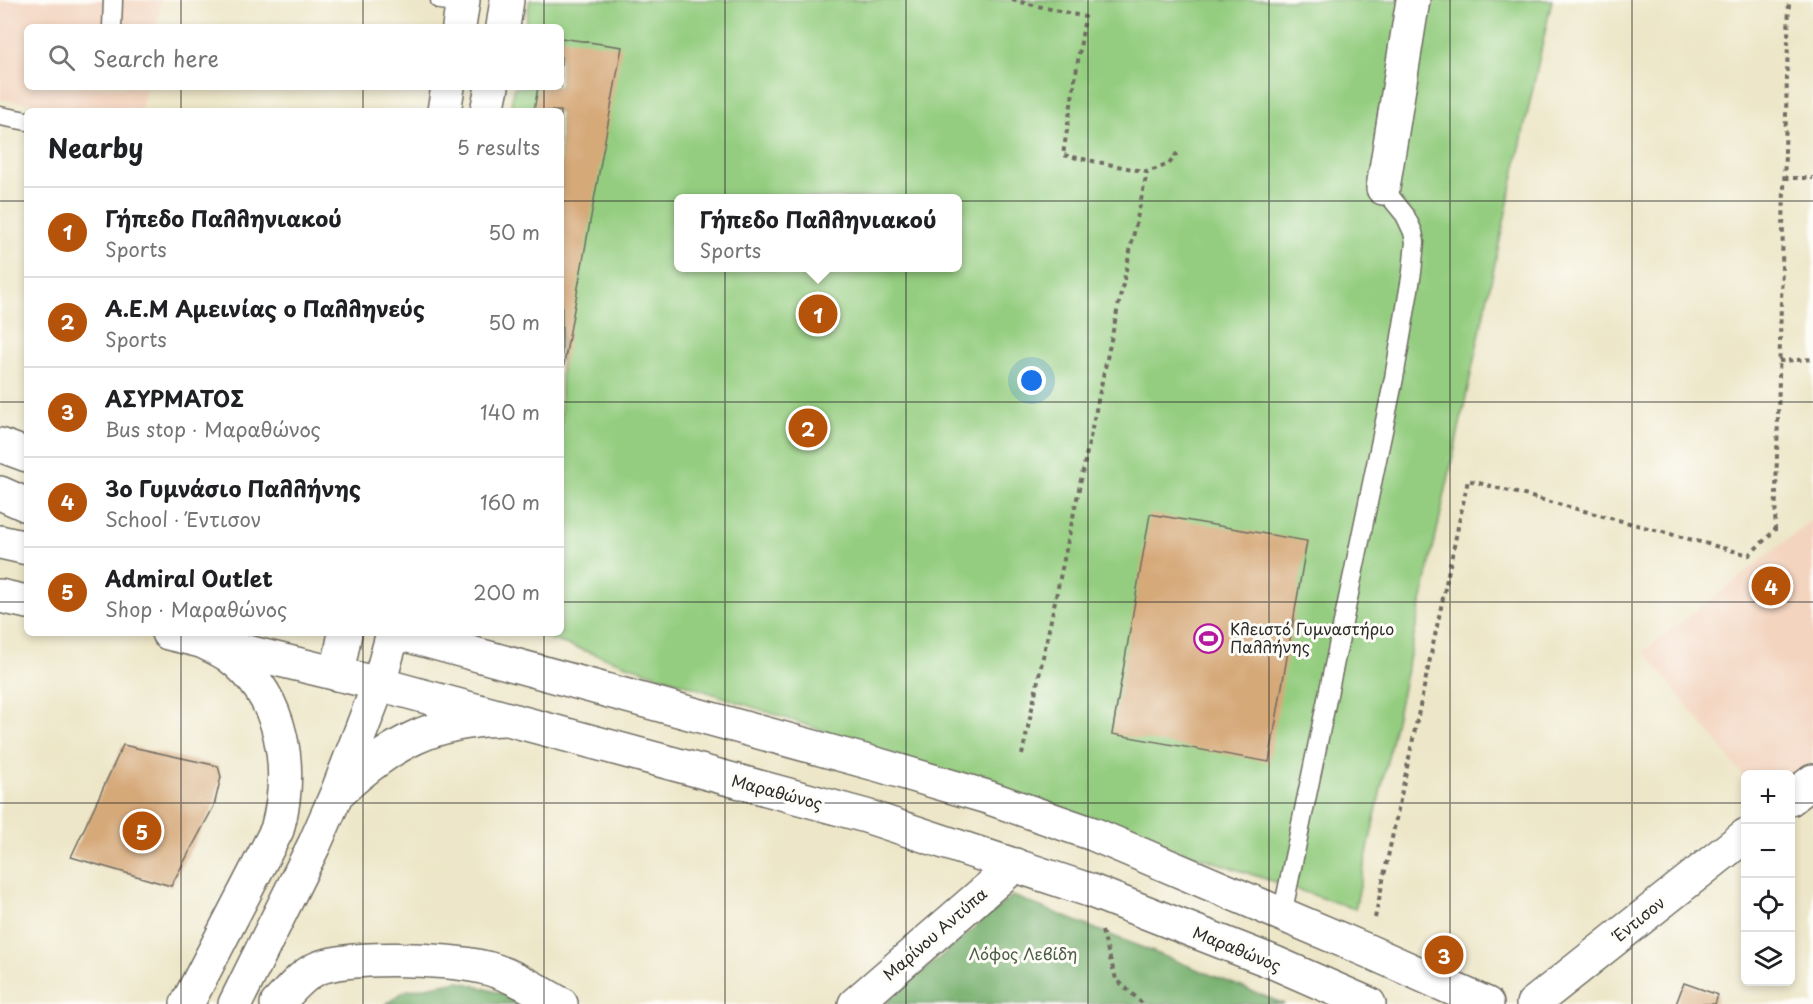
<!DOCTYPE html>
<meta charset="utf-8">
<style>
body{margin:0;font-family:"Playpen Sans",sans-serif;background:#f6f6f6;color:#202124}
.controls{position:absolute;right:18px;bottom:18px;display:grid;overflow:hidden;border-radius:9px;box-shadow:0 3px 9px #0003}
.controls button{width:54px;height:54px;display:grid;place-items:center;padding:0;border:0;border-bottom:2px solid #e0e0e0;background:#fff;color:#202124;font:30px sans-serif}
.you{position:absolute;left:1032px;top:381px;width:21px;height:21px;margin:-15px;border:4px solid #fff;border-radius:50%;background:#1a73e8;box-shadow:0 0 0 9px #1a73e833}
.badge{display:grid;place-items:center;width:39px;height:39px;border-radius:50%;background:#b45309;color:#fff;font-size:20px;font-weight:700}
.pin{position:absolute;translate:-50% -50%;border:3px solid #fff;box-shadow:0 2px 6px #0006}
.popup{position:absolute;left:674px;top:194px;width:288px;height:78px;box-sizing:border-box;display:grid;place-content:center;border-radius:9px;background:#fff;filter:drop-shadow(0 2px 4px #0005);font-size:20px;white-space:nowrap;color:#757577}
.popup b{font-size:22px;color:#202124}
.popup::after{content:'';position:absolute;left:50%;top:100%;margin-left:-12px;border:12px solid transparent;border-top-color:#fff}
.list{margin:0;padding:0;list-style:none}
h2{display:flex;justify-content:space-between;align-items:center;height:78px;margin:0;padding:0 24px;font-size:26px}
h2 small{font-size:20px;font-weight:400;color:#757577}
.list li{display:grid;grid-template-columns:39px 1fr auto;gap:18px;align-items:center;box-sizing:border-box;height:90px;padding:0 24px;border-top:2px solid #e0e0e0}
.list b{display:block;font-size:22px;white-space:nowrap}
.list p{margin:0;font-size:20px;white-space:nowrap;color:#757577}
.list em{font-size:20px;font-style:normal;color:#757577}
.icon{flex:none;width:33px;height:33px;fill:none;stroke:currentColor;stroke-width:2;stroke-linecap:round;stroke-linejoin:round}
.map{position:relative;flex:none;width:1813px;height:1004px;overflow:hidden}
.search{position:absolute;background:#fff;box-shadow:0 3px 9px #0003;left:24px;top:24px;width:540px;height:66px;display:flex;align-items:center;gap:15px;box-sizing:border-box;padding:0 21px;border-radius:9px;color:#757577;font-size:22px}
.panel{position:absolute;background:#fff;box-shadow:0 3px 9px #0003;left:24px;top:108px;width:540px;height:528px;border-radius:9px}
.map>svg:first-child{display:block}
.built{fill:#f3d4bf}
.green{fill:#94cd80;stroke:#607c56;stroke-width:1.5;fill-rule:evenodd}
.forest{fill:#77b06e;stroke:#516e4c;stroke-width:1.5}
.building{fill:#d6a979}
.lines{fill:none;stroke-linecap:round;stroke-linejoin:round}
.lane-casing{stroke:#6f6c62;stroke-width:21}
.street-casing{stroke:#6f6c62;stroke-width:36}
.secondary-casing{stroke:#6f6c62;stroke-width:36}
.primary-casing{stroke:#6f6c62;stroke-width:36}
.highway-casing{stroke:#6f6c62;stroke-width:36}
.path{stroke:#6f6c62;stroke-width:4;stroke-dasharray:4.5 4.5;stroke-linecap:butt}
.lane{stroke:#fff;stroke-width:18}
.street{stroke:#fff;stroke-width:33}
.secondary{stroke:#fff;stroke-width:33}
.primary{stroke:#fff;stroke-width:33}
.highway{stroke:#fff;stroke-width:33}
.grid{fill:none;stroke:#2b2b2b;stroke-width:1.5;stroke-opacity:0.55}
.labels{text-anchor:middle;stroke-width:6;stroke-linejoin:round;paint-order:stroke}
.poi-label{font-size:16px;fill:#2b2b2b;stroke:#fdfcf7;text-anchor:start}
.street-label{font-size:16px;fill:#2b2b2b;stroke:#fdfcf7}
.park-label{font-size:16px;fill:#4a5c44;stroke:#fdfcf7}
</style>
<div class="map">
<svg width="1813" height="1004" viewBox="0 0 1813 1004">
<rect width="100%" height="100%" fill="#fdfcf7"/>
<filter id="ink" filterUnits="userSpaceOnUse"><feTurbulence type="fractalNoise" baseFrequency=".0167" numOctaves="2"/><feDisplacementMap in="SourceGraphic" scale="12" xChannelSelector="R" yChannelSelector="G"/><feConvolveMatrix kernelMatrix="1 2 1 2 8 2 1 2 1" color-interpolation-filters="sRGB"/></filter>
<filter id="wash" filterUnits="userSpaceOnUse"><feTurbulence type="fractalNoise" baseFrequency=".008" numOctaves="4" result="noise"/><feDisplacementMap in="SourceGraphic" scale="24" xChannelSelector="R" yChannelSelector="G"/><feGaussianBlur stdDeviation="1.35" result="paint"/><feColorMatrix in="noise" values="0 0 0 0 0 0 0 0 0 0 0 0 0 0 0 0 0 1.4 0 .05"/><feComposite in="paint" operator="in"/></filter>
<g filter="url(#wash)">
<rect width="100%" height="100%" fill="#ede6c8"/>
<!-- built -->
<path class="built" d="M 0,0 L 161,0 L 156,27 L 27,27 L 27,87 L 146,87 L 141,111 L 95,111 L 0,99 Z
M 1813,520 L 1813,760 L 1791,777 L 1790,774 L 1746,774 L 1745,778 L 1644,651 Z"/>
<!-- green -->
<path class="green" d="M 530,0 L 1552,0 L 1355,909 L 532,633 L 561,633 L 561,111 L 510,111 L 514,87 L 561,87 L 561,27 L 525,27 ZM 678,198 L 958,198 L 958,268 L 678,268 Z"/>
<!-- forest -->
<path class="forest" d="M 1012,896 L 1013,896 L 1284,1004 L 885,1004 Z
M 458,981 L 511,996 L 525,1004 L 386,1004 L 405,991 Z"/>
<g id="blocks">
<!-- building -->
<path class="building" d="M 561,38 L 622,47 L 562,375 L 561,111 L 534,111 L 538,87 L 561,87 Z
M 1150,514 L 1307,541 L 1269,762 L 1112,734 Z
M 123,745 L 218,766 L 221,777 L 214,806 L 171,886 L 71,857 Z
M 1684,983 L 1718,995 L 1715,1004 L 1676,1004 Z"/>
</g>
</g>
<g filter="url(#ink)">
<use href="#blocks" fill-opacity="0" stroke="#6f6c62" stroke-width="1.5"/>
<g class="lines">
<defs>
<path id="lane" d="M 440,0 L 462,4
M 112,27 L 113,0
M 0,116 L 27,121
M 1282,915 L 1394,378 L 1412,272 L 1415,242 L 1413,232 L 1405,215 L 1383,188"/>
<path id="street" d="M 1383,188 L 1413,0
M 0,445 L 27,455
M 277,1004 C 288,993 300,977 314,970 C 343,954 449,959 482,967 C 510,973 536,990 561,1004
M 855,1004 L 1015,865"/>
<path id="secondary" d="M 459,27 L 463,0
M 503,27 L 507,0
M 444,111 L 448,87
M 487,111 L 492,87
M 337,674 L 345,633
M 379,684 L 393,633
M 1790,799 L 1813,781
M 1533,1004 L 1746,835"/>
<path id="primary" d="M 0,542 L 27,548
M 0,596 L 27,602
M 168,633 L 379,684 L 866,816 L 1089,890 L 1273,962 L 1369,1004
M 398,633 L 879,765 L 987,797 L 1093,834 L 1368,951 L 1487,1004"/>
<path id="highway" d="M 0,493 L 27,505
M 341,790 C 392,743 434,720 505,719
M 187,1004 L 277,830 C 294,768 284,696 228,655 C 219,649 209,645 200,640
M 235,1004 L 315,843 L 337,793 L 379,684"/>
</defs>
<!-- lane casing -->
<use href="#lane" class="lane-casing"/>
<!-- street casing -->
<use href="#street" class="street-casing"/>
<!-- secondary casing -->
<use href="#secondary" class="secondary-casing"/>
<!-- primary casing -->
<use href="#primary" class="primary-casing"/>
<!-- highway casing -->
<use href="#highway" class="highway-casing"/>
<!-- path -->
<path class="path" d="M 1012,0 L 1085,17 L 1063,155 L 1147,172 L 1169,164 L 1178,152
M 1784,178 L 1813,178
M 1779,361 L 1813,359
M 1022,755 L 1147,172
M 1375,918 L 1468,480 L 1749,555 L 1775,530 L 1789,0
M 1102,931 L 1116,979 L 1143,1004"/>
<!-- lane -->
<use href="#lane" class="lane"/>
<!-- street -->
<use href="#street" class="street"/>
<!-- secondary -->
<use href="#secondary" class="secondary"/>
<!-- primary -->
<use href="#primary" class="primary"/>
<!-- highway -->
<use href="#highway" class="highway"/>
</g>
</g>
<!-- grid -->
<path class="grid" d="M 181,0 L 181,27M 363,0 L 363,27M 544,0 L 544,27M 725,0 L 725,1004M 906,0 L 906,1004M 1088,0 L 1088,1004M 1269,0 L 1269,1004M 1450,0 L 1450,1004M 1632,0 L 1632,1004M 181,87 L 181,111M 363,87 L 363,111M 544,87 L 544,111M 0,201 L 27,201M 561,201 L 1813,201M 0,402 L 27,402M 561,402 L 1813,402M 0,602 L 27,602M 561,602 L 1813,602M 181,633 L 181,1004M 363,633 L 363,1004M 544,633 L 544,1004M 0,803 L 1746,803M 1790,803 L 1813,803"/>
<!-- icons -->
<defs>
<symbol id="stadium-ring" viewBox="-11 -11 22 22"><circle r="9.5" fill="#fdfcf7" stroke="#b5179e" stroke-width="1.5"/><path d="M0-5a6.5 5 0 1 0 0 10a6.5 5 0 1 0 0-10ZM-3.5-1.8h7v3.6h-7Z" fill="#b5179e"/></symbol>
</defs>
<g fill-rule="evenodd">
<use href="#stadium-ring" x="1192" y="622" width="33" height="33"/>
</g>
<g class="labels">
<!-- poi labels -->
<g class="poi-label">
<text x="1230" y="635">Κλειστό Γυμναστήριο<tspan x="1230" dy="18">Παλλήνης</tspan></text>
</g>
<!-- street labels -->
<g class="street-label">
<text transform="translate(777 792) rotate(15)" y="6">Μαραθώνος</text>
<text transform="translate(1639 919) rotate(-39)" y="6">Έντισον</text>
<text transform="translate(935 934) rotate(-41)" y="6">Μαρίνου Αντύπα</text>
<text transform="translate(1237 949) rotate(22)" y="6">Μαραθώνος</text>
</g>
<!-- park labels -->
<g class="park-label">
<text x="1023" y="960">Λόφος Λεβίδη</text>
</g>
</g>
</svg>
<div class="controls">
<button>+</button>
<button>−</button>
<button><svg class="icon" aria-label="locate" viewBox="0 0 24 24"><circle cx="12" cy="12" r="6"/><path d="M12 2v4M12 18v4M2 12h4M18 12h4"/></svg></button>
<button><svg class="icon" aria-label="layers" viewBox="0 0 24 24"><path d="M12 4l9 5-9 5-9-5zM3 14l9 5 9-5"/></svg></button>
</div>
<div class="you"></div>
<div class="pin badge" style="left:818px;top:314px">1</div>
<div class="popup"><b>Γήπεδο Παλληνιακού</b>Sports</div>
<div class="pin badge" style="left:808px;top:428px">2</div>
<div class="pin badge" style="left:1444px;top:955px">3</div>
<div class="pin badge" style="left:1771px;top:586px">4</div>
<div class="pin badge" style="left:142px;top:831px">5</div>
<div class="search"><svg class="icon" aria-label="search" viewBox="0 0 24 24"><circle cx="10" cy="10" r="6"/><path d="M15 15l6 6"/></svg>Search here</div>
<section class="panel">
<h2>Nearby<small>5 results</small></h2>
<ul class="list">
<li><span class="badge">1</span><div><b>Γήπεδο Παλληνιακού</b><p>Sports</p></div><em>50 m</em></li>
<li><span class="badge">2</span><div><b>Α.Ε.Μ Αμεινίας ο Παλληνεύς</b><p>Sports</p></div><em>50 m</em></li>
<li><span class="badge">3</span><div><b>ΑΣΥΡΜΑΤΟΣ</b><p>Bus stop · Μαραθώνος</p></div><em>140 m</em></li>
<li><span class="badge">4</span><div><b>3ο Γυμνάσιο Παλλήνης</b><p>School · Έντισον</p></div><em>160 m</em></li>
<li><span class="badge">5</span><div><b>Admiral Outlet</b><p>Shop · Μαραθώνος</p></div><em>200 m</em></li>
</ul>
</section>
</div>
